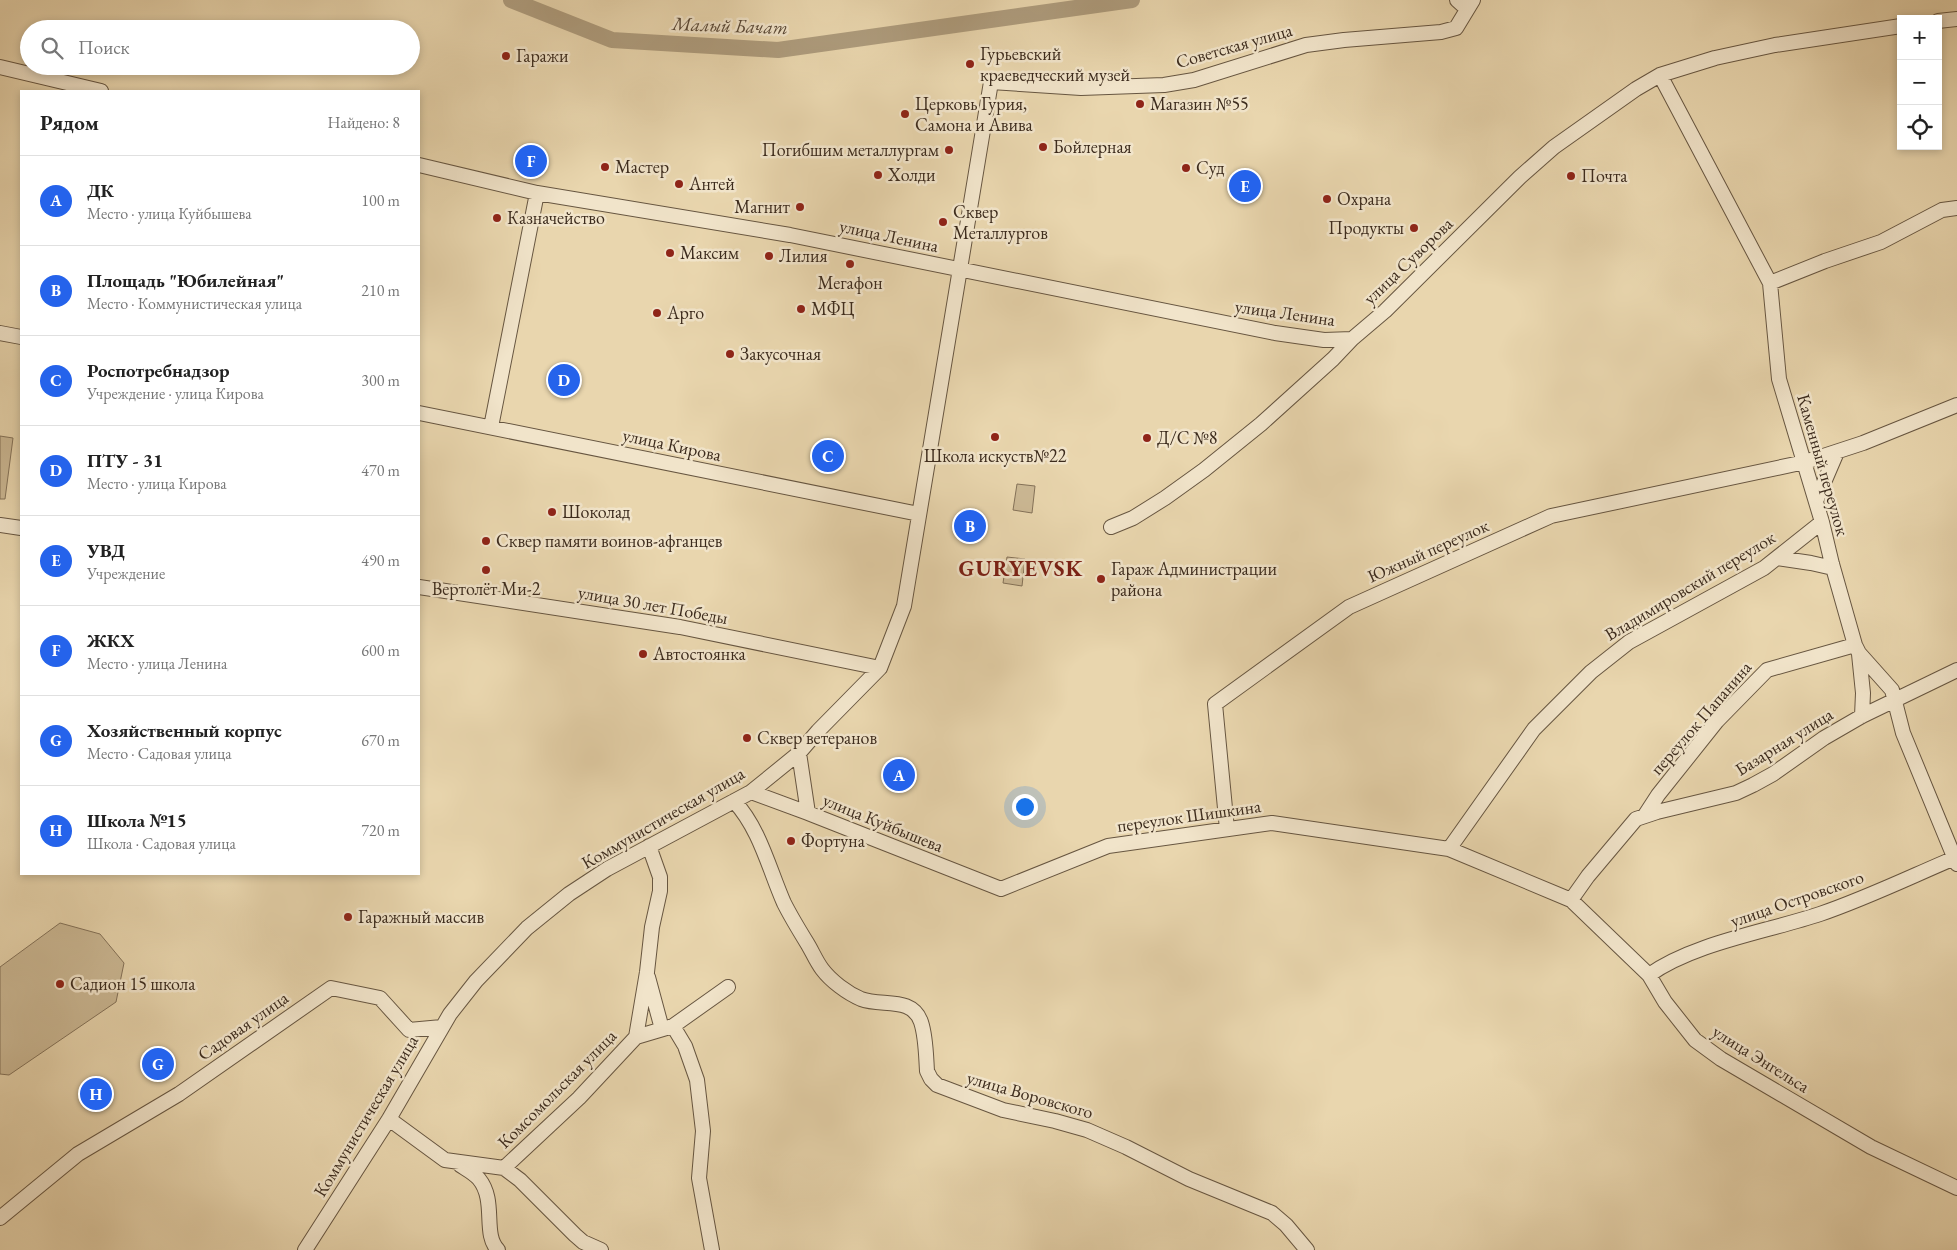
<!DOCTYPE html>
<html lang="ru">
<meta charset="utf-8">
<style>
body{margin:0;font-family:"EB Garamond",serif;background:#f2f2f2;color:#222}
.controls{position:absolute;right:15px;top:15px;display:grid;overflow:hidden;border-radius:0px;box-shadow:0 2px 8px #0003}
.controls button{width:45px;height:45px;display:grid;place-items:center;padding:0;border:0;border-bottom:1px solid #e0e0e0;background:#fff;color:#222;font:25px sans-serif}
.you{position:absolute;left:1024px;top:806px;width:18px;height:18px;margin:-12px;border:4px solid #fff;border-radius:50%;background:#1a73e8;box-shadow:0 0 0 8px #1a73e833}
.badge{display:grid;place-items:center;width:32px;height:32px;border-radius:50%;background:#2563eb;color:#fff;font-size:16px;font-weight:700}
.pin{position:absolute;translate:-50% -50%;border:2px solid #fff;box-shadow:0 1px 5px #0006}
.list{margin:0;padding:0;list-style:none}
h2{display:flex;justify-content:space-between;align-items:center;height:65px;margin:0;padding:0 20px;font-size:21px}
h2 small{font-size:16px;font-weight:400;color:#767676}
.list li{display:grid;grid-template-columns:32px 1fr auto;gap:15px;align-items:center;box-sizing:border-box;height:90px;padding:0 20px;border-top:1px solid #e0e0e0}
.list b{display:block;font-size:19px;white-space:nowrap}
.list p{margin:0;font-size:16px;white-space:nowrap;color:#767676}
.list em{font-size:16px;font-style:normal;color:#767676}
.icon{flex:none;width:28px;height:28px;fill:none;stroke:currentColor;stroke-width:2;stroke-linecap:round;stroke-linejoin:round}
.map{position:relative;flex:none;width:1957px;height:1250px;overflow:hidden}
.search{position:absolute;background:#fff;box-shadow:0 2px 8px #0003;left:20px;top:20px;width:400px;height:55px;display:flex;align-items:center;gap:12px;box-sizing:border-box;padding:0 18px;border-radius:28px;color:#767676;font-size:19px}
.panel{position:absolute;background:#fff;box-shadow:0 2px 8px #0003;left:20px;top:90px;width:400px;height:785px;border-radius:0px}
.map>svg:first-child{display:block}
.green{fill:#ccb995;stroke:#847259}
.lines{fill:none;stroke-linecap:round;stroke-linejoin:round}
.river{stroke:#ae9c7d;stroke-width:16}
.minor-casing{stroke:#675641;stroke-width:16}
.minor{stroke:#f1e4ca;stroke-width:14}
.poi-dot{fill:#8f2418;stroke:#f1e4ca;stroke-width:2}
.labels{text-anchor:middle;stroke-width:5;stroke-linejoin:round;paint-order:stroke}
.street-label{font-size:18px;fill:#3c2b1d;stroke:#f1e4ca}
.poi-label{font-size:18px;fill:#3c2b1d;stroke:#f1e4ca;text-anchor:start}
.water-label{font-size:19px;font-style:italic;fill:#584735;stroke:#f1e4ca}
.district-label{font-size:22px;font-weight:bold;letter-spacing:1px;fill:#7a1f14;stroke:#f1e4ca}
</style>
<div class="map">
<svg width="1957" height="1250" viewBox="0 0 1957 1250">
<rect width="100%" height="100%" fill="#e9d6ae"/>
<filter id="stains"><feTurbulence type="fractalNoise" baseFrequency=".004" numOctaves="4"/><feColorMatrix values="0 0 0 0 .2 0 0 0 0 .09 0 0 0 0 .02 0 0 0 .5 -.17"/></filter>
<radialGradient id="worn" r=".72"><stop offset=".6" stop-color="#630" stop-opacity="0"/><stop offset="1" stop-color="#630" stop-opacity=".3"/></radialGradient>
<!-- green -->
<path class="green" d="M 0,436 L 13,438 L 5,499 L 0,499 Z
M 1017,484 L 1035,486 L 1032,513 L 1013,510 Z
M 1007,557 L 1025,559 L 1022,586 L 1003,583 Z
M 60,923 L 100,934 L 124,963 L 116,1002 L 9,1075 L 0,1074 L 0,967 Z"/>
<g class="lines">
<!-- river -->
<path class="river" d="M 511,0 L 612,40 L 778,50 L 1132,0"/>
<defs>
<path id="minor" d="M 1457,0 L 1467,9
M 1938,21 L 1957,19
M 0,67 L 101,91
M 1660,75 L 1770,283 L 1779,379 L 1822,522 L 1832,564 L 1855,645 L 1859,653 L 1892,690 L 1903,733 L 1957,864
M 419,165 L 537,193 L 790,235 L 1275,333 L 1324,340 L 1352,339
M 1770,283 L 1825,261 L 1881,242 L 1942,210 L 1957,208
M 0,333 L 21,337
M 419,413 L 919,514
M 491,427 L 537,193
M 1816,501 L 1837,452
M 0,525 L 21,528
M 1111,527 L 1133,518 L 1165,498 L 1204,470 L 1261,424 L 1333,359 L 1352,339 L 1385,311 L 1520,177 L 1554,147 L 1636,89 L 1660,75 L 1715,58 L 1775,45 L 1901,26
M 1777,558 L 1811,563 L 1833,568
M 419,587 L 680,627 L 880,668
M 1859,654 L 1863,693 L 1862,716
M 799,753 L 808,813 L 1001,889 L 1108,846 L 1272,823 L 1449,849 L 1571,900 L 1649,975 L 1665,1002 L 1695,1040 L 1721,1059 L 1871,1147 L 1957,1188
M 751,792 L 808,813
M 734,801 C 760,829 769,869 784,903 C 791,917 799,930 807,943 C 812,951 816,961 822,969 C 831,981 847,993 861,999 C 882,1007 912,996 921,1022 C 926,1037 926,1056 927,1071 L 931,1079 L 937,1085 L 1003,1110 L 1055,1121 L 1087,1130 L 1126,1147 L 1189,1179 L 1272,1213 L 1286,1225 L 1307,1250
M 1645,815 L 1658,795 L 1717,721 L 1767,670 L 1855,645
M 1227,829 L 1215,704 L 1349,607 L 1551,516 L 1805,462 L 1863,443 L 1957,405
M 1449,849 L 1534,729 L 1591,672 L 1629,642 L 1764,568 L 1822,522
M 1571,900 L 1588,876 L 1636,819 L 1657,812 L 1736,793 L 1753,785 L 1773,774 L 1824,738 L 1862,716 L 1957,670
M 1649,975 C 1694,943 1766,932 1820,914 C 1867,898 1912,876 1957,857
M 648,977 L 662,1029
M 673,1026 L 685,1046 L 697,1080 L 703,1131 L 699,1178 L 712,1250
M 636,1037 L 673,1026 L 728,987
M 389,1119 L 445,1160 L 504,1168 L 520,1180 L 575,1235 L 583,1242 L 601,1250
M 460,1165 C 466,1169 474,1173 479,1179 C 497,1201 482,1234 498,1250
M 504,1168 L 579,1098 L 636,1037 L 647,972 L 652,927 L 660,891 L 660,877 L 649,846
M 0,1218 L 78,1154 L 179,1094 L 331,988 L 380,998 L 409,1030 L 442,1027
M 305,1250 L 389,1119 L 450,1014 L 476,981 L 527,928 L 569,894 L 607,869 L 751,792 L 799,753 L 818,731 L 880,668 L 904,606 L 991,82 L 1081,88 L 1164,85 L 1194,80 L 1306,45 L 1344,40 L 1441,32 L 1456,28 L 1473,0"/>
</defs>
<!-- minor casing -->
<use href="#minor" class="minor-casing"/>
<!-- minor -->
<use href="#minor" class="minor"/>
</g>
<!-- markers -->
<g class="poi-dot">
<circle cx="506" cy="56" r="5"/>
<circle cx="970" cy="64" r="5"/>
<circle cx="1140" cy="104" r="5"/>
<circle cx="905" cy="114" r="5"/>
<circle cx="1043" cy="147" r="5"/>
<circle cx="949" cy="150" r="5"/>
<circle cx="605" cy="167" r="5"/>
<circle cx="1186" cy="168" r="5"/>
<circle cx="878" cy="175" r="5"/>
<circle cx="1571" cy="176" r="5"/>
<circle cx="679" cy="184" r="5"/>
<circle cx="1327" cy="199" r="5"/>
<circle cx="800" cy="207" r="5"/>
<circle cx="497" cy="218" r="5"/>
<circle cx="943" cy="222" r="5"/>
<circle cx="1414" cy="228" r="5"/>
<circle cx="670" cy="253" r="5"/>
<circle cx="769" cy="256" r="5"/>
<circle cx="850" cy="264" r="5"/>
<circle cx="801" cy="309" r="5"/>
<circle cx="657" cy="313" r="5"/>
<circle cx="730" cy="354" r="5"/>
<circle cx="995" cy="437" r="5"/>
<circle cx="1147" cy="438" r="5"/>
<circle cx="552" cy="512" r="5"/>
<circle cx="486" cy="541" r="5"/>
<circle cx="486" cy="570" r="5"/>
<circle cx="1101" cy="579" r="5"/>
<circle cx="643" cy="654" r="5"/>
<circle cx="747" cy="738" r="5"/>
<circle cx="791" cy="841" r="5"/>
<circle cx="348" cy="917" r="5"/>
<circle cx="60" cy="984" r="5"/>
</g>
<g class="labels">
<!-- street labels -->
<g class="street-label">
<text transform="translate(1234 46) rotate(-16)" y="6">Советская улица</text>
<text transform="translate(889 236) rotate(12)" y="6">улица Ленина</text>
<text transform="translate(1408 261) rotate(-44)" y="6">улица Суворова</text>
<text transform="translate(1285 313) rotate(8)" y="6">улица Ленина</text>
<text transform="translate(672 445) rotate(12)" y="6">улица Кирова</text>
<text transform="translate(1823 465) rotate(74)" y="6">Каменный переулок</text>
<text transform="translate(1428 551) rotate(-24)" y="6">Южный переулок</text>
<text transform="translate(1690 586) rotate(-31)" y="6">Владимировский переулок</text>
<text transform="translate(653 605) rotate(10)" y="6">улица 30 лет Победы</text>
<text transform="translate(1701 718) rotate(-49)" y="6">переулок Папанина</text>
<text transform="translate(1784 742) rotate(-32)" y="6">Базарная улица</text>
<text transform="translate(1189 816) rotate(-8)" y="6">переулок Шишкина</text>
<text transform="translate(663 818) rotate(-30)" y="6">Коммунистическая улица</text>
<text transform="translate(883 823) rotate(22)" y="6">улица Куйбышева</text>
<text transform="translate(1797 899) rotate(-19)" y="6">улица Островского</text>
<text transform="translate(243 1026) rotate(-35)" y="6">Садовая улица</text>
<text transform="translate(1761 1059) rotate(32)" y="6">улица Энгельса</text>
<text transform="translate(557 1089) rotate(-45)" y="6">Комсомольская улица</text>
<text transform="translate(1030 1095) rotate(16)" y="6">улица Воровского</text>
<text transform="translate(366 1116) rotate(-59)" y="6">Коммунистическая улица</text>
</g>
<!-- poi labels -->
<g class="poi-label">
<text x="980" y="60">Гурьевский<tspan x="980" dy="21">краеведческий музей</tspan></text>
<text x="516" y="62">Гаражи</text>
<text x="915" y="110">Церковь Гурия,<tspan x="915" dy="21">Самона и Авива</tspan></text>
<text x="1150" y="110">Магазин №55</text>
<text x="1053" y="153">Бойлерная</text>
<text x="939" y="156" text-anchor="end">Погибшим металлургам</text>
<text x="615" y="173">Мастер</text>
<text x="1196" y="174">Суд</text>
<text x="888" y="181">Холди</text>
<text x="1581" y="182">Почта</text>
<text x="689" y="190">Антей</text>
<text x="1337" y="205">Охрана</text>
<text x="790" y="213" text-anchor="end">Магнит</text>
<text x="953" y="218">Сквер<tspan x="953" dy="21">Металлургов</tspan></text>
<text x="507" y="224">Казначейство</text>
<text x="1404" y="234" text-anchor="end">Продукты</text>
<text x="680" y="259">Максим</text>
<text x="779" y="262">Лилия</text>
<text x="850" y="289" text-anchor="middle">Мегафон</text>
<text x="811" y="315">МФЦ</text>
<text x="667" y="319">Арго</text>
<text x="740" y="360">Закусочная</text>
<text x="1157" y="444">Д/С №8</text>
<text x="995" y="462" text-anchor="middle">Школа искуств№22</text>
<text x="562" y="518">Шоколад</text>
<text x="496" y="547">Сквер памяти воинов-афганцев</text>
<text x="1111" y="575">Гараж Администрации<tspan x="1111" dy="21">района</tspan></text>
<text x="486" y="595" text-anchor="middle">Вертолёт Ми-2</text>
<text x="653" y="660">Автостоянка</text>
<text x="757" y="744">Сквер ветеранов</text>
<text x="801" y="847">Фортуна</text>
<text x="358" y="923">Гаражный массив</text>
<text x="70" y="990">Садион 15 школа</text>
</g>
<!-- water labels -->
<g class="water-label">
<text transform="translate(730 25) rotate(2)" y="7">Малый Бачат</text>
</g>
<!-- district labels -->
<g class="district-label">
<text x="1021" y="576">GURYEVSK</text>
</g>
</g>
<rect width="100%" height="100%" filter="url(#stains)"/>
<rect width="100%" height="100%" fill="url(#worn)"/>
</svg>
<div class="controls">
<button>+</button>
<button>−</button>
<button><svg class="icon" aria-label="locate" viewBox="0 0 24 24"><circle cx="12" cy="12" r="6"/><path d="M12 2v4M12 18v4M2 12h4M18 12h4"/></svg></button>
</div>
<div class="you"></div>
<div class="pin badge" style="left:899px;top:775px">A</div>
<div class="pin badge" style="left:970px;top:526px">B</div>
<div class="pin badge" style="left:828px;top:456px">C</div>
<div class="pin badge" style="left:564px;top:380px">D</div>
<div class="pin badge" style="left:1245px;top:186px">E</div>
<div class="pin badge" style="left:531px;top:161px">F</div>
<div class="pin badge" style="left:158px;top:1064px">G</div>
<div class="pin badge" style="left:96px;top:1094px">H</div>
<div class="search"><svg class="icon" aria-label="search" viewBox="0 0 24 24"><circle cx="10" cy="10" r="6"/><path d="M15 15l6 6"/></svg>Поиск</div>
<section class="panel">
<h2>Рядом<small>Найдено: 8</small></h2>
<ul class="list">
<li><span class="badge">A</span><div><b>ДК</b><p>Место · улица Куйбышева</p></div><em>100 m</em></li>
<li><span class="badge">B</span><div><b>Площадь &quot;Юбилейная&quot;</b><p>Место · Коммунистическая улица</p></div><em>210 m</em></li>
<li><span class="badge">C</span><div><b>Роспотребнадзор</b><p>Учреждение · улица Кирова</p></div><em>300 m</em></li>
<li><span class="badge">D</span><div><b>ПТУ - 31</b><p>Место · улица Кирова</p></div><em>470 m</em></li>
<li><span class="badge">E</span><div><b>УВД</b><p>Учреждение</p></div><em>490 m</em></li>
<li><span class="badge">F</span><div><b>ЖКХ</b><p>Место · улица Ленина</p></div><em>600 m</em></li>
<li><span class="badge">G</span><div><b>Хозяйственный корпус</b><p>Место · Садовая улица</p></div><em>670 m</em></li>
<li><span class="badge">H</span><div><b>Школа №15</b><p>Школа · Садовая улица</p></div><em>720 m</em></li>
</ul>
</section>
</div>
